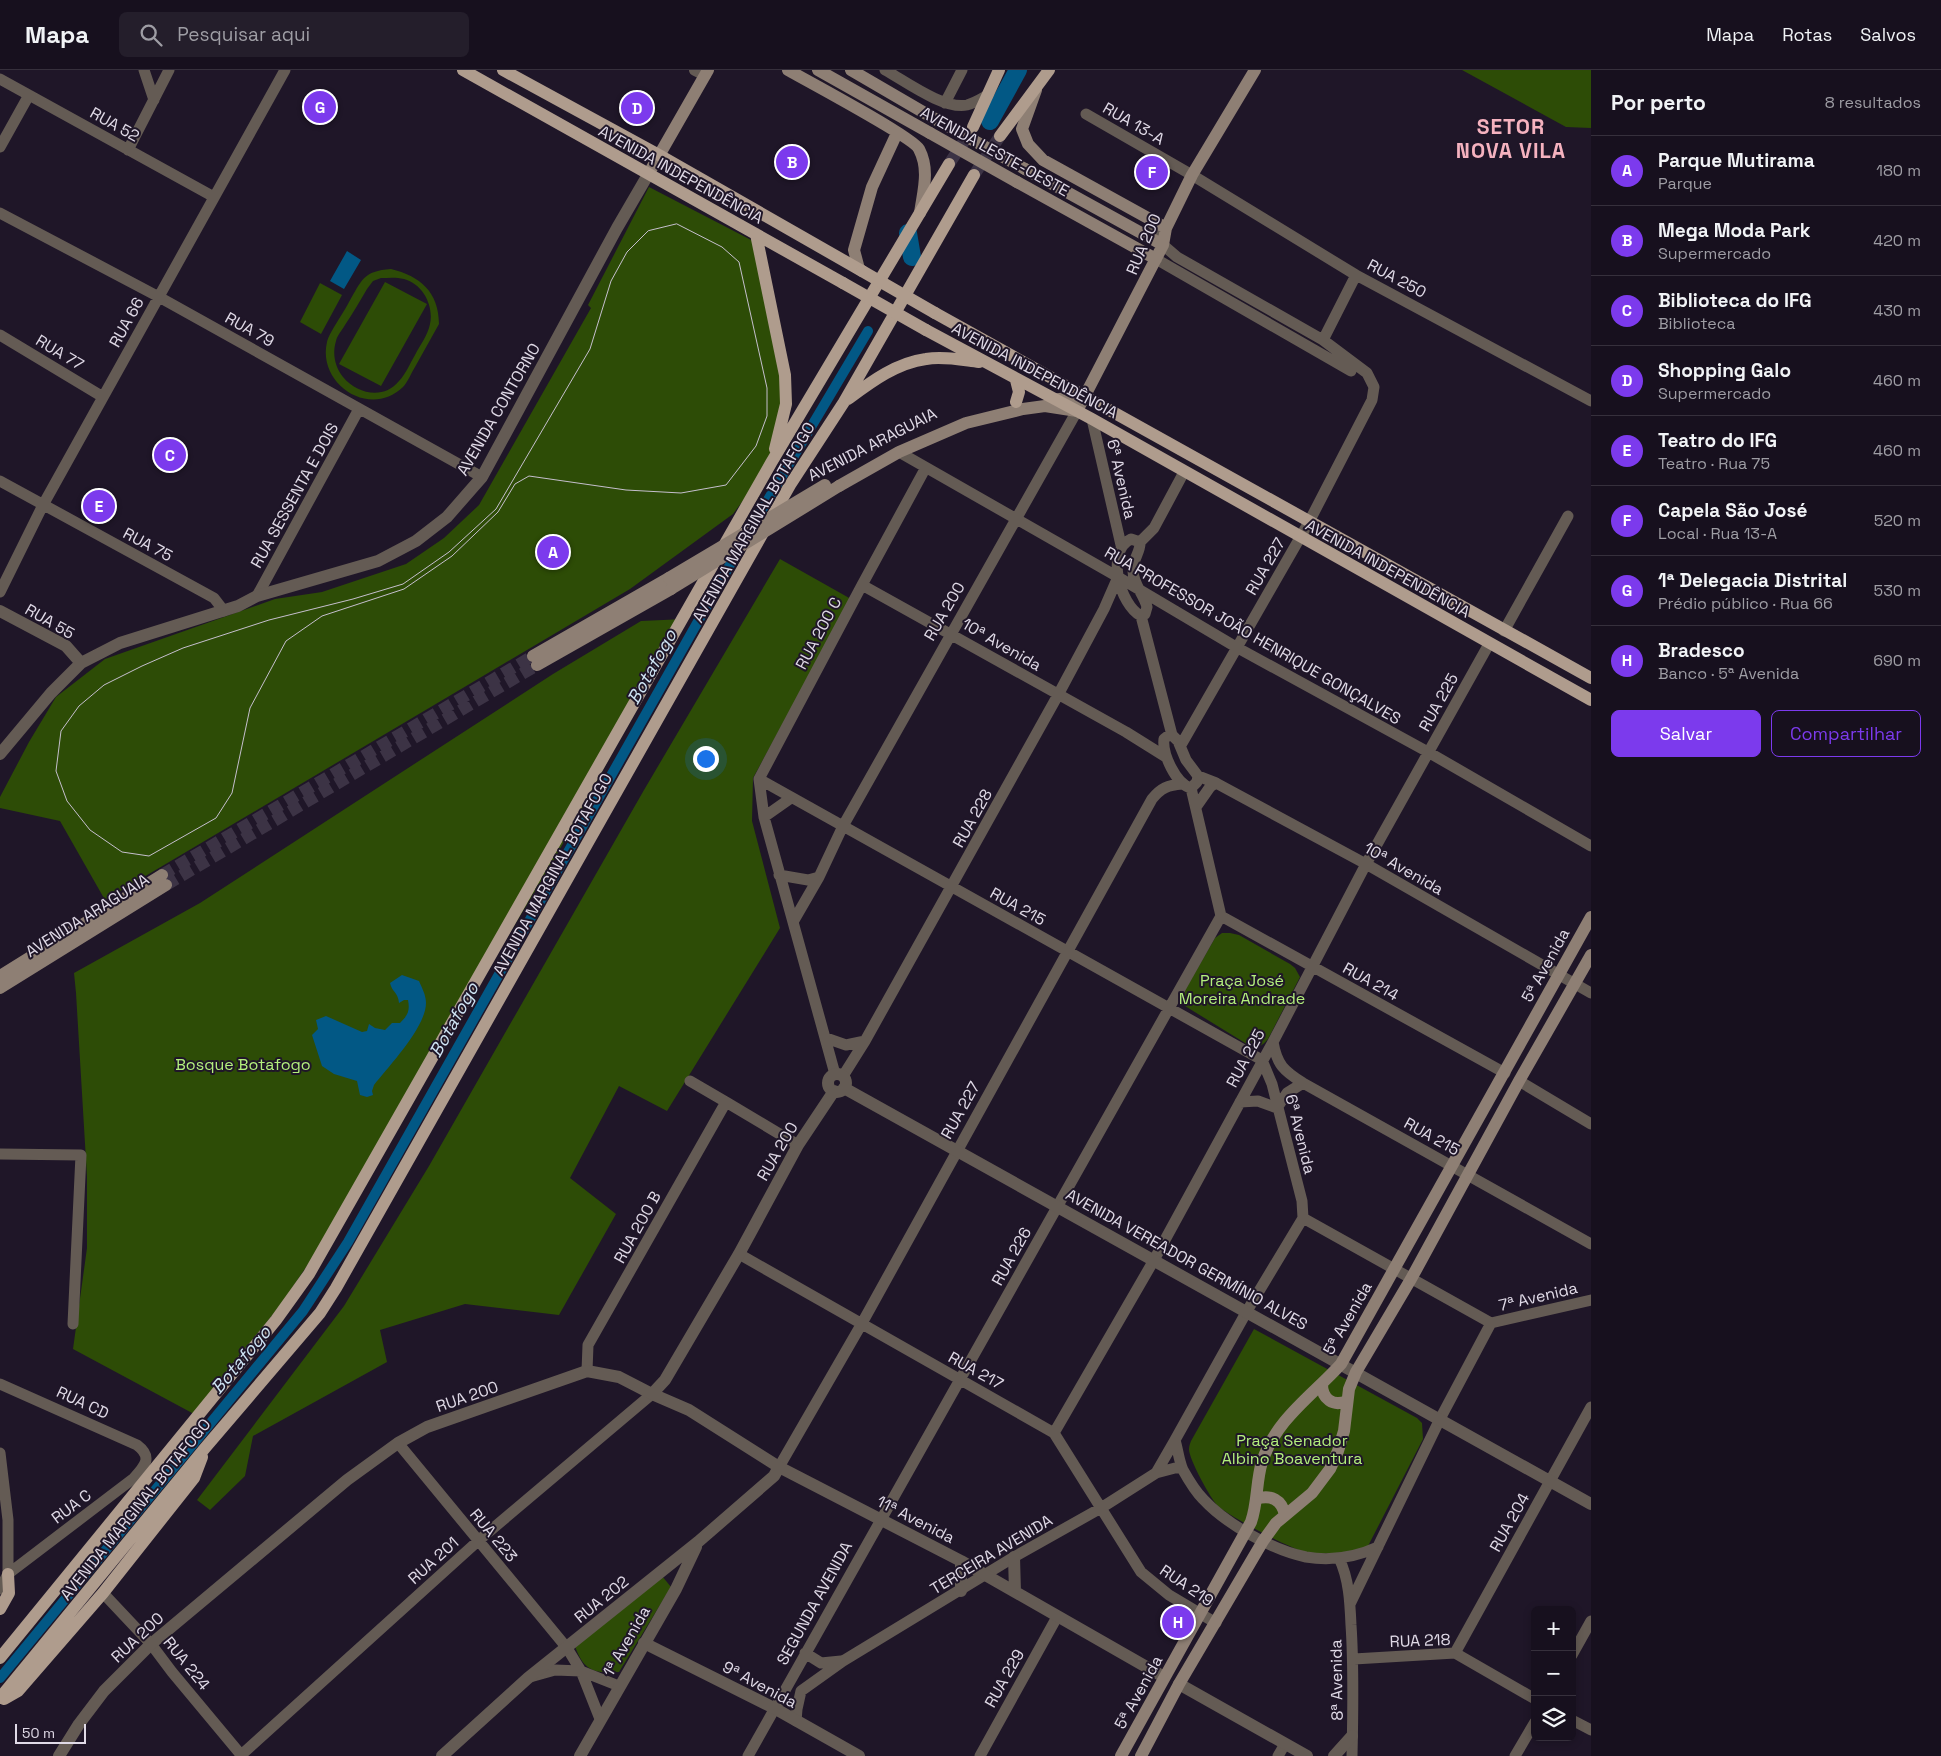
<!DOCTYPE html>
<html lang="pt">
<meta charset="utf-8">
<style>
body{margin:0;font-family:"Space Grotesk",sans-serif;background:#241e2b;color:#f1f3f6}
.controls{position:absolute;right:15px;bottom:15px;display:grid;overflow:hidden;border-radius:8px;box-shadow:0 2px 8px #0003}
.controls button{width:45px;height:45px;display:grid;place-items:center;padding:0;border:0;border-bottom:1px solid #36303c;background:#17101e;color:#f1f3f6;font:25px sans-serif}
.scale{position:absolute;left:15px;bottom:12px;width:71px;box-sizing:border-box;padding-left:5px;border:2px solid #e0dae7;border-top:0;font-size:14px;line-height:18px;white-space:nowrap;color:#e0dae7;-webkit-text-stroke:4px #1f1628;paint-order:stroke}
.you{position:absolute;left:705px;top:688px;width:18px;height:18px;margin:-12px;border:4px solid #fff;border-radius:50%;background:#1a73e8;box-shadow:0 0 0 8px #1a73e833}
.badge{display:grid;place-items:center;width:32px;height:32px;border-radius:50%;background:#7c3aed;color:#fff;font-size:16px;font-weight:700}
.pin{position:absolute;translate:-50% -50%;border:2px solid #fff;box-shadow:0 1px 5px #0006}
.list{margin:0;padding:0;list-style:none}
h2{display:flex;justify-content:space-between;align-items:center;height:65px;margin:0;padding:0 20px;font-size:21px}
h2 small{font-size:16px;font-weight:400;color:#9e9da4}
.list li{display:grid;grid-template-columns:32px 1fr auto;gap:15px;align-items:center;box-sizing:border-box;height:70px;padding:0 20px;border-top:1px solid #36303c}
.list b{display:block;font-size:19px;white-space:nowrap}
.list p{margin:0;font-size:16px;white-space:nowrap;color:#9e9da4}
.list em{font-size:16px;font-style:normal;color:#9e9da4}
.actions{display:flex;gap:10px;padding:15px 20px}
.actions a{flex:1;padding:11px 0;border:1px solid #7c3aed;border-radius:8px;text-align:center;font-size:18px;color:#7c3aed}
.actions .main{background:#7c3aed;color:#fff}
.icon{flex:none;width:28px;height:28px;fill:none;stroke:currentColor;stroke-width:2;stroke-linecap:round;stroke-linejoin:round}
.map{position:relative;flex:none;width:1591px;height:1686px;overflow:hidden}
header{display:flex;align-items:center;gap:30px;box-sizing:border-box;height:70px;padding:0 25px;background:#17101e;border-bottom:1px solid #36303c}
header strong{font-size:24px}
nav{display:flex;gap:28px;margin-inline-start:auto;font-size:18px}
.search{width:350px;height:45px;background:#241e2b;display:flex;align-items:center;gap:12px;box-sizing:border-box;padding:0 18px;border-radius:8px;color:#9e9da4;font-size:19px}
main{display:flex}
aside{flex:1;background:#17101e}
.map>svg:first-child{display:block}
.green{fill:#2d4c06;fill-rule:evenodd}
.water{fill:#025885}
.lines{fill:none;stroke-linecap:round;stroke-linejoin:round}
.canal{stroke:#025885;stroke-width:10}
.river{stroke:#025885;stroke-width:18}
.secondary-tunnel{stroke:#3c3345;stroke-width:12;stroke-dasharray:12 6;stroke-linecap:butt}
.primary-tunnel{stroke:#3c3345;stroke-width:12;stroke-dasharray:12 6;stroke-linecap:butt}
.minor{stroke:#645b54;stroke-width:11}
.tertiary{stroke:#645b54;stroke-width:12}
.secondary{stroke:#8e7f74;stroke-width:12}
.primary{stroke:#af9c8d;stroke-width:12}
.tram{stroke:#c5bfcd;stroke-width:1}
.secondary-bridge{stroke:#8e7f74;stroke-width:12}
.primary-bridge{stroke:#af9c8d;stroke-width:12}
.labels{text-anchor:middle;stroke-width:4;stroke-linejoin:round;paint-order:stroke}
.street-label{font-size:16px;fill:#e0dae7;stroke:#1f1628}
.park-label{font-size:16px;fill:#b3ef7d;stroke:#1f1628}
.water-label{font-size:18px;font-style:italic;fill:#cfe4f4;stroke:#1f1628}
.district-label{font-size:21px;font-weight:bold;letter-spacing:1px;fill:#f5b2bf;stroke:#1f1628}
</style>
<header>
<strong>Mapa</strong>
<div class="search"><svg class="icon" aria-label="search" viewBox="0 0 24 24"><circle cx="10" cy="10" r="6"/><path d="M15 15l6 6"/></svg>Pesquisar aqui</div>
<nav><a>Mapa</a><a>Rotas</a><a>Salvos</a></nav>
</header>
<main>
<div class="map">
<svg width="1591" height="1686" viewBox="0 0 1591 1686">
<rect width="100%" height="100%" fill="#1f1628"/>
<!-- green -->
<path class="green" d="M 1462,0 L 1591,0 L 1591,58 L 1566,57 Z
M 649,117 L 755,172 L 786,334 L 771,393 L 733,444 L 630,519 L 105,830 L 60,751 L 0,738 L 0,727 L 29,672 L 56,627 L 105,589 L 275,529 L 322,522 L 406,494 L 444,468 L 479,435 L 591,238 L 588,235 Z
M 391,199 C 420,206 439,222 439,254 C 431,268 423,283 415,297 C 411,303 408,312 403,317 C 370,349 317,314 327,272 C 329,263 344,242 349,232 C 362,210 363,201 391,199 ZM 381,208 C 388,208 396,207 404,209 C 423,214 434,236 430,254 C 428,265 420,275 415,285 C 410,293 406,304 399,311 C 384,330 357,324 343,307 C 335,297 332,284 336,271 C 337,266 342,260 345,255 C 353,243 360,231 367,219 L 373,211 Z
M 385,212 L 427,234 L 381,316 L 339,294 Z
M 320,213 L 342,225 L 321,264 L 300,252 Z
M 780,489 L 851,529 L 753,708 L 752,751 L 780,858 L 667,1041 L 619,1016 L 570,1108 L 616,1144 L 559,1245 L 465,1234 L 380,1260 L 387,1292 L 253,1366 L 245,1406 L 210,1440 L 197,1430 L 344,1236 L 429,1096 L 644,720 Z
M 685,549 L 554,790 L 315,1184 L 281,1234 L 194,1344 L 73,1279 L 87,1178 L 87,1107 L 76,923 L 74,903 L 200,833 L 553,604 L 641,551 Z
M 1222,863 L 1230,863 L 1239,865 L 1290,894 L 1295,898 L 1300,907 L 1268,969 C 1262,976 1259,978 1250,976 L 1185,936 L 1183,929 L 1185,920 L 1215,868 Z
M 1254,1259 L 1417,1348 L 1422,1353 L 1423,1369 L 1367,1478 C 1350,1483 1324,1485 1306,1482 C 1292,1480 1229,1446 1218,1436 C 1211,1430 1188,1387 1189,1379 C 1189,1376 1190,1374 1191,1371 Z
M 662,1506 L 671,1517 L 619,1602 C 594,1604 583,1600 575,1576 Z"/>
<!-- water -->
<path class="water" d="M 347,181 L 361,190 L 344,219 L 330,211 Z
M 402,905 L 419,911 C 422,918 426,925 426,933 C 426,957 389,996 374,1015 L 372,1021 L 373,1025 L 367,1027 L 360,1025 L 357,1011 L 334,1004 L 322,996 L 312,965 L 318,959 L 316,950 L 326,946 L 362,962 L 367,961 L 369,954 L 375,958 L 385,960 L 392,953 L 400,953 C 408,945 410,941 408,930 L 404,930 L 399,933 C 398,922 392,922 390,913 Z"/>
<g class="lines">
<!-- canal -->
<path class="canal" d="M 750,460 L 868,261
M 0,1608 L 303,1241 L 348,1172 L 740,477"/>
<!-- river -->
<path class="river" d="M 990,51 L 1018,0
M 908,163 L 912,187"/>
<!-- secondary-tunnel -->
<path class="secondary-tunnel" d="M 162,805 L 533,586
M 166,815 L 537,595"/>
<!-- primary-tunnel -->
<path class="primary-tunnel" d="M 949,94 L 965,70
M 974,105 L 1000,66"/>
<!-- minor -->
<path class="minor" d="M 144,0 L 154,30
M 885,0 C 905,11 944,40 967,35 C 975,33 981,29 988,25
M 0,9 L 214,127
M 945,33 L 962,0
M 1086,44 L 1192,105 L 1356,205 L 1591,331
M 0,77 L 29,25
M 128,80 L 169,0
M 0,143 L 159,227 L 482,407
M 1151,150 L 1163,175 L 1177,187 L 1323,270 L 1367,303 L 1374,317 L 1372,330 L 1309,452 L 1181,675
M 1156,189 L 1351,301
M 0,265 L 103,327
M 1323,270 L 1356,205
M 1092,349 L 1121,475
M 899,382 L 1118,507 L 1236,577 L 1428,682 L 1591,776
M 0,411 L 214,528 L 224,541
M 1140,472 L 1131,469 C 1105,481 1120,535 1141,546 L 1172,665 L 1178,671 L 1186,690 L 1198,706 L 1197,712 L 1191,718 C 1176,714 1162,684 1164,669 L 1169,665 L 1172,665
M 1140,472 L 1154,458 L 1184,402
M 1140,472 C 1141,481 1133,489 1133,499 C 1132,513 1144,524 1147,537 L 1145,544 L 1141,546
M 862,515 L 1126,662 L 1166,687
M 0,522 L 43,435 L 285,0
M 257,526 L 359,339
M 1504,561 L 1568,446
M 1198,706 L 1216,713 L 1366,794 L 1591,923
M 759,709 L 1262,990
M 1191,718 L 1221,846
M 1196,737 L 1210,717 L 1216,713
M 764,747 L 791,728
M 779,805 L 808,810 L 819,807
M 1221,846 L 1505,1003
M 793,852 L 819,807 L 843,756 L 1077,341
M 826,968 L 846,975 L 865,971
M 1273,972 C 1277,995 1284,1001 1303,1013 L 1591,1174
M 1262,990 L 1272,1014 L 1302,1131 L 1303,1148
M 835,1004 L 764,747 L 759,709 L 862,515 L 925,399
M 843,1006 L 865,971 L 1058,625 L 1104,539 L 1118,507
M 690,1011 L 726,1032
M 1519,1011 L 1591,1054
M 1240,1032 L 1258,1031 L 1277,1038 L 1287,1023 L 1303,1013
M 0,1084 L 81,1085 L 73,1254
M 1303,1148 L 1247,1241 L 1175,1370 C 1178,1380 1179,1391 1183,1400 C 1188,1409 1195,1421 1203,1429 C 1226,1454 1272,1480 1306,1487 C 1330,1491 1356,1487 1378,1477
M 1303,1148 L 1491,1253
M 739,1184 L 1054,1363 L 1141,1502 L 1169,1525 L 1216,1553
M 1491,1253 L 1591,1230
M 587,1301 L 588,1275 L 726,1032 L 798,1075
M 0,1314 L 137,1375 C 153,1387 145,1396 134,1408 L 8,1504
M 1054,1363 L 1154,1190 L 1273,972 L 1366,794 L 1489,574
M 398,1373 L 567,1578 L 581,1601 L 600,1649
M 0,1383 L 8,1450 L 8,1504 L 0,1519
M 779,1397 L 861,1255 L 1152,729 C 1161,718 1168,715 1182,714
M 1156,1403 L 1175,1370
M 1339,1488 C 1349,1509 1350,1532 1351,1555 C 1354,1599 1353,1642 1352,1686
M 103,1523 L 151,1574 L 172,1602 L 242,1686
M 1350,1534 L 1440,1349 L 1491,1253
M 805,1583 L 821,1593 L 841,1591
M 1455,1583 L 1591,1337
M 1572,1585 L 1591,1551
M 1354,1589 L 1455,1583 L 1535,1629
M 530,1607 L 555,1600 L 581,1601 L 619,1616
M 1572,1650 L 1591,1660
M 796,1651 L 797,1639 L 801,1621 L 843,1591 L 1014,1487 L 1101,1438 L 1156,1403 L 1175,1398 L 1182,1398
M 240,1686 L 478,1471 L 652,1324
M 748,1686 L 1221,846
M 980,1686 L 1057,1547
M 1278,1686 L 1285,1674
M 1515,1686 L 1535,1652"/>
<!-- tertiary -->
<path class="tertiary" d="M 695,0 L 705,5
M 0,541 L 66,576 L 81,593
M 0,684 L 51,623 L 81,593 L 120,573 L 238,536 L 257,526 L 378,491 L 416,471 L 447,447 L 482,407 L 617,158 L 649,103
M828 1013a9 9 0 1 1 18 0a9 9 0 1 1-18 0Z
M 844,1018 L 1591,1434
M 652,1324 L 689,1340 L 779,1397 L 961,1491 L 1164,1607
M 1014,1487 L 1015,1522
M 961,1521 L 961,1491
M 644,1573 L 774,1638 L 859,1686
M 1179,1614 L 1307,1686
M 59,1686 L 79,1654 L 104,1621 L 151,1574 L 347,1410 L 398,1373 L 427,1357 L 587,1301 L 619,1307 L 652,1324 L 665,1310 L 739,1184 L 798,1075 L 834,1021
M 442,1686 L 528,1608 L 698,1472 L 774,1406 L 779,1397
M 580,1686 L 676,1519 L 696,1477
M 1334,1686 L 1352,1666"/>
<!-- secondary -->
<path class="secondary" d="M 788,0 C 806,10 914,68 919,79 C 930,100 923,121 920,143
M 818,0 L 930,63
M 851,0 L 935,49
M 1036,20 L 1022,59 L 1028,74 L 1043,90 L 1166,158
M 1025,99 L 1163,175
M 649,103 L 708,0
M 1017,112 L 1156,189
M 859,199 L 854,180 L 872,117 L 897,63
M 1051,330 L 1086,326
M 839,416 L 899,382 L 966,353 L 1023,339 L 1045,336 L 1077,341 L 1163,175 L 1166,158 L 1192,105 L 1255,0
M 533,586 L 669,508
M 537,595 L 671,519
M 0,906 L 162,805
M 0,918 L 166,815
M 1322,1314 C 1322,1329 1333,1337 1347,1331
M 1256,1429 C 1271,1424 1282,1430 1285,1445
M 1121,1686 L 1251,1452 C 1258,1432 1256,1411 1262,1392 C 1276,1349 1312,1326 1341,1294 L 1591,847
M 1141,1686 L 1179,1614 L 1263,1471 L 1276,1453 L 1312,1423 L 1330,1399 L 1338,1381 L 1344,1361 L 1349,1319 L 1356,1302 L 1411,1209 L 1519,1011 L 1591,885"/>
<!-- primary -->
<path class="primary" d="M 463,0 L 843,213
M 503,0 L 659,85 L 862,201
M 973,57 L 999,0
M 1000,66 L 1049,0
M 756,164 L 785,305 L 786,334 L 775,379
M 935,243 L 1591,608
M 926,260 L 1092,349 L 1591,630
M 848,329 C 871,312 896,293 926,289 C 943,286 962,290 979,292
M 1016,332 L 1019,322 L 1016,310
M 0,1539 L 9,1523 L 8,1504
M 0,1588 L 276,1250 L 309,1204 L 771,393 L 949,94
M 0,1628 L 205,1378 L 320,1243 L 336,1218 L 790,415 L 844,332 L 974,105
M 4,1629 L 18,1621 L 103,1523 L 194,1408 L 202,1387"/>
<!-- tram -->
<path class="tram" d="M 677,154 L 722,177 L 739,192 L 767,318 L 767,346 L 756,376 L 726,415 L 681,423 L 626,420 L 529,406 L 515,414 L 498,442 L 452,486 L 404,519 L 322,546 L 286,571 L 250,638 L 232,723 L 216,748 L 149,786 L 122,782 L 90,760 L 67,731 L 56,701 L 61,661 L 79,636 L 104,615 L 142,596 L 183,578 L 269,550 L 353,529 L 403,514 L 449,482 L 496,439 L 590,279 L 611,211 L 627,182 L 648,161 Z"/>
<!-- secondary-bridge -->
<path class="secondary-bridge" d="M 935,49 L 1025,99
M 930,63 L 1017,112
M 669,508 L 825,415
M 671,519 L 839,416"/>
<!-- primary-bridge -->
<path class="primary-bridge" d="M 862,201 L 935,243
M 843,213 L 926,260"/>
</g>
<g class="labels">
<!-- street labels -->
<g class="street-label">
<text transform="translate(1134 53) rotate(30)" y="6">RUA 13-A</text>
<text transform="translate(115 54) rotate(29)" y="6">RUA 52</text>
<text transform="translate(995 81) rotate(29)" y="6">AVENIDA LESTE-OESTE</text>
<text transform="translate(681 104) rotate(29)" y="6">AVENIDA INDEPENDÊNCIA</text>
<text transform="translate(1143 174) rotate(-67)" y="6">RUA 200</text>
<text transform="translate(1397 208) rotate(28)" y="6">RUA 250</text>
<text transform="translate(126 252) rotate(-61)" y="6">RUA 66</text>
<text transform="translate(250 259) rotate(29)" y="6">RUA 79</text>
<text transform="translate(60 282) rotate(31)" y="6">RUA 77</text>
<text transform="translate(1035 300) rotate(28)" y="6">AVENIDA INDEPENDÊNCIA</text>
<text transform="translate(498 339) rotate(-60)" y="6">AVENIDA CONTORNO</text>
<text transform="translate(872 374) rotate(-27)" y="6">AVENIDA ARAGUAIA</text>
<text transform="translate(1122 409) rotate(77)" y="6">6ª Avenida</text>
<text transform="translate(294 425) rotate(-61)" y="6">RUA SESSENTA E DOIS</text>
<text transform="translate(753 452) rotate(-60)" y="6">AVENIDA MARGINAL BOTAFOGO</text>
<text transform="translate(148 474) rotate(28)" y="6">RUA 75</text>
<text transform="translate(1265 496) rotate(-60)" y="6">RUA 227</text>
<text transform="translate(1388 498) rotate(29)" y="6">AVENIDA INDEPENDÊNCIA</text>
<text transform="translate(944 541) rotate(-60)" y="6">RUA 200</text>
<text transform="translate(50 551) rotate(30)" y="6">RUA 55</text>
<text transform="translate(818 563) rotate(-62)" y="6">RUA 200 C</text>
<text transform="translate(1253 565) rotate(30)" y="6">RUA PROFESSOR JOÃO HENRIQUE GONÇALVES</text>
<text transform="translate(1002 574) rotate(30)" y="6">10ª Avenida</text>
<text transform="translate(1438 632) rotate(-61)" y="6">RUA 225</text>
<text transform="translate(972 748) rotate(-61)" y="6">RUA 228</text>
<text transform="translate(1404 798) rotate(30)" y="6">10ª Avenida</text>
<text transform="translate(552 804) rotate(-61)" y="6">AVENIDA MARGINAL BOTAFOGO</text>
<text transform="translate(1018 836) rotate(29)" y="6">RUA 215</text>
<text transform="translate(87 845) rotate(-32)" y="6">AVENIDA ARAGUAIA</text>
<text transform="translate(1545 895) rotate(-61)" y="6">5ª Avenida</text>
<text transform="translate(1371 911) rotate(29)" y="6">RUA 214</text>
<text transform="translate(1245 988) rotate(-62)" y="6">RUA 225</text>
<text transform="translate(960 1040) rotate(-61)" y="6">RUA 227</text>
<text transform="translate(1301 1064) rotate(76)" y="6">6ª Avenida</text>
<text transform="translate(1432 1066) rotate(29)" y="6">RUA 215</text>
<text transform="translate(777 1081) rotate(-60)" y="6">RUA 200</text>
<text transform="translate(637 1157) rotate(-61)" y="6">RUA 200 B</text>
<text transform="translate(1011 1186) rotate(-61)" y="6">RUA 226</text>
<text transform="translate(1187 1189) rotate(29)" y="6">AVENIDA VEREADOR GERMÍNIO ALVES</text>
<text transform="translate(1538 1226) rotate(-13)" y="6">7ª Avenida</text>
<text transform="translate(1347 1248) rotate(-60)" y="6">5ª Avenida</text>
<text transform="translate(976 1300) rotate(29)" y="6">RUA 217</text>
<text transform="translate(467 1326) rotate(-19)" y="6">RUA 200</text>
<text transform="translate(83 1332) rotate(25)" y="6">RUA CD</text>
<text transform="translate(71 1436) rotate(-37)" y="6">RUA C</text>
<text transform="translate(135 1439) rotate(-51)" y="6">AVENIDA MARGINAL BOTAFOGO</text>
<text transform="translate(916 1449) rotate(27)" y="6">11ª Avenida</text>
<text transform="translate(1509 1452) rotate(-61)" y="6">RUA 204</text>
<text transform="translate(494 1465) rotate(50)" y="6">RUA 223</text>
<text transform="translate(991 1484) rotate(-31)" y="6">TERCEIRA AVENIDA</text>
<text transform="translate(433 1490) rotate(-42)" y="6">RUA 201</text>
<text transform="translate(1187 1515) rotate(34)" y="6">RUA 219</text>
<text transform="translate(601 1529) rotate(-39)" y="6">RUA 202</text>
<text transform="translate(814 1533) rotate(-61)" y="6">SEGUNDA AVENIDA</text>
<text transform="translate(137 1567) rotate(-43)" y="6">RUA 200</text>
<text transform="translate(1420 1570) rotate(-2)" y="6">RUA 218</text>
<text transform="translate(626 1571) rotate(-60)" y="6">1ª Avenida</text>
<text transform="translate(187 1593) rotate(51)" y="6">RUA 224</text>
<text transform="translate(1004 1608) rotate(-61)" y="6">RUA 229</text>
<text transform="translate(1336 1610) rotate(-91)" y="6">8ª Avenida</text>
<text transform="translate(760 1614) rotate(28)" y="6">9ª Avenida</text>
<text transform="translate(1138 1622) rotate(-61)" y="6">5ª Avenida</text>
</g>
<!-- park labels -->
<g class="park-label">
<text x="1242" y="916">Praça José<tspan x="1242" dy="18">Moreira Andrade</tspan></text>
<text x="243" y="1000">Bosque Botafogo</text>
<text x="1292" y="1376">Praça Senador<tspan x="1292" dy="18">Albino Boaventura</tspan></text>
</g>
<!-- water labels -->
<g class="water-label">
<text transform="translate(652 597) rotate(-61)" y="6">Botafogo</text>
<text transform="translate(454 950) rotate(-61)" y="6">Botafogo</text>
<text transform="translate(241 1290) rotate(-50)" y="6">Botafogo</text>
</g>
<!-- district labels -->
<g class="district-label">
<text x="1511" y="64">SETOR<tspan x="1511" dy="24">NOVA VILA</tspan></text>
</g>
</g>
</svg>
<div class="controls">
<button>+</button>
<button>−</button>
<button><svg class="icon" aria-label="layers" viewBox="0 0 24 24"><path d="M12 4l9 5-9 5-9-5zM3 14l9 5 9-5"/></svg></button>
</div>
<div class="scale">50 m</div>
<div class="you"></div>
<div class="pin badge" style="left:553px;top:482px">A</div>
<div class="pin badge" style="left:792px;top:92px">B</div>
<div class="pin badge" style="left:170px;top:385px">C</div>
<div class="pin badge" style="left:637px;top:38px">D</div>
<div class="pin badge" style="left:99px;top:436px">E</div>
<div class="pin badge" style="left:1152px;top:102px">F</div>
<div class="pin badge" style="left:320px;top:37px">G</div>
<div class="pin badge" style="left:1178px;top:1552px">H</div>
</div>
<aside>
<h2>Por perto<small>8 resultados</small></h2>
<ul class="list">
<li><span class="badge">A</span><div><b>Parque Mutirama</b><p>Parque</p></div><em>180 m</em></li>
<li><span class="badge">B</span><div><b>Mega Moda Park</b><p>Supermercado</p></div><em>420 m</em></li>
<li><span class="badge">C</span><div><b>Biblioteca do IFG</b><p>Biblioteca</p></div><em>430 m</em></li>
<li><span class="badge">D</span><div><b>Shopping Galo</b><p>Supermercado</p></div><em>460 m</em></li>
<li><span class="badge">E</span><div><b>Teatro do IFG</b><p>Teatro · Rua 75</p></div><em>460 m</em></li>
<li><span class="badge">F</span><div><b>Capela São José</b><p>Local · Rua 13-A</p></div><em>520 m</em></li>
<li><span class="badge">G</span><div><b>1ª Delegacia Distrital</b><p>Prédio público · Rua 66</p></div><em>530 m</em></li>
<li><span class="badge">H</span><div><b>Bradesco</b><p>Banco · 5ª Avenida</p></div><em>690 m</em></li>
</ul>
<div class="actions"><a class="main">Salvar</a><a>Compartilhar</a></div>
</aside>
</main>
